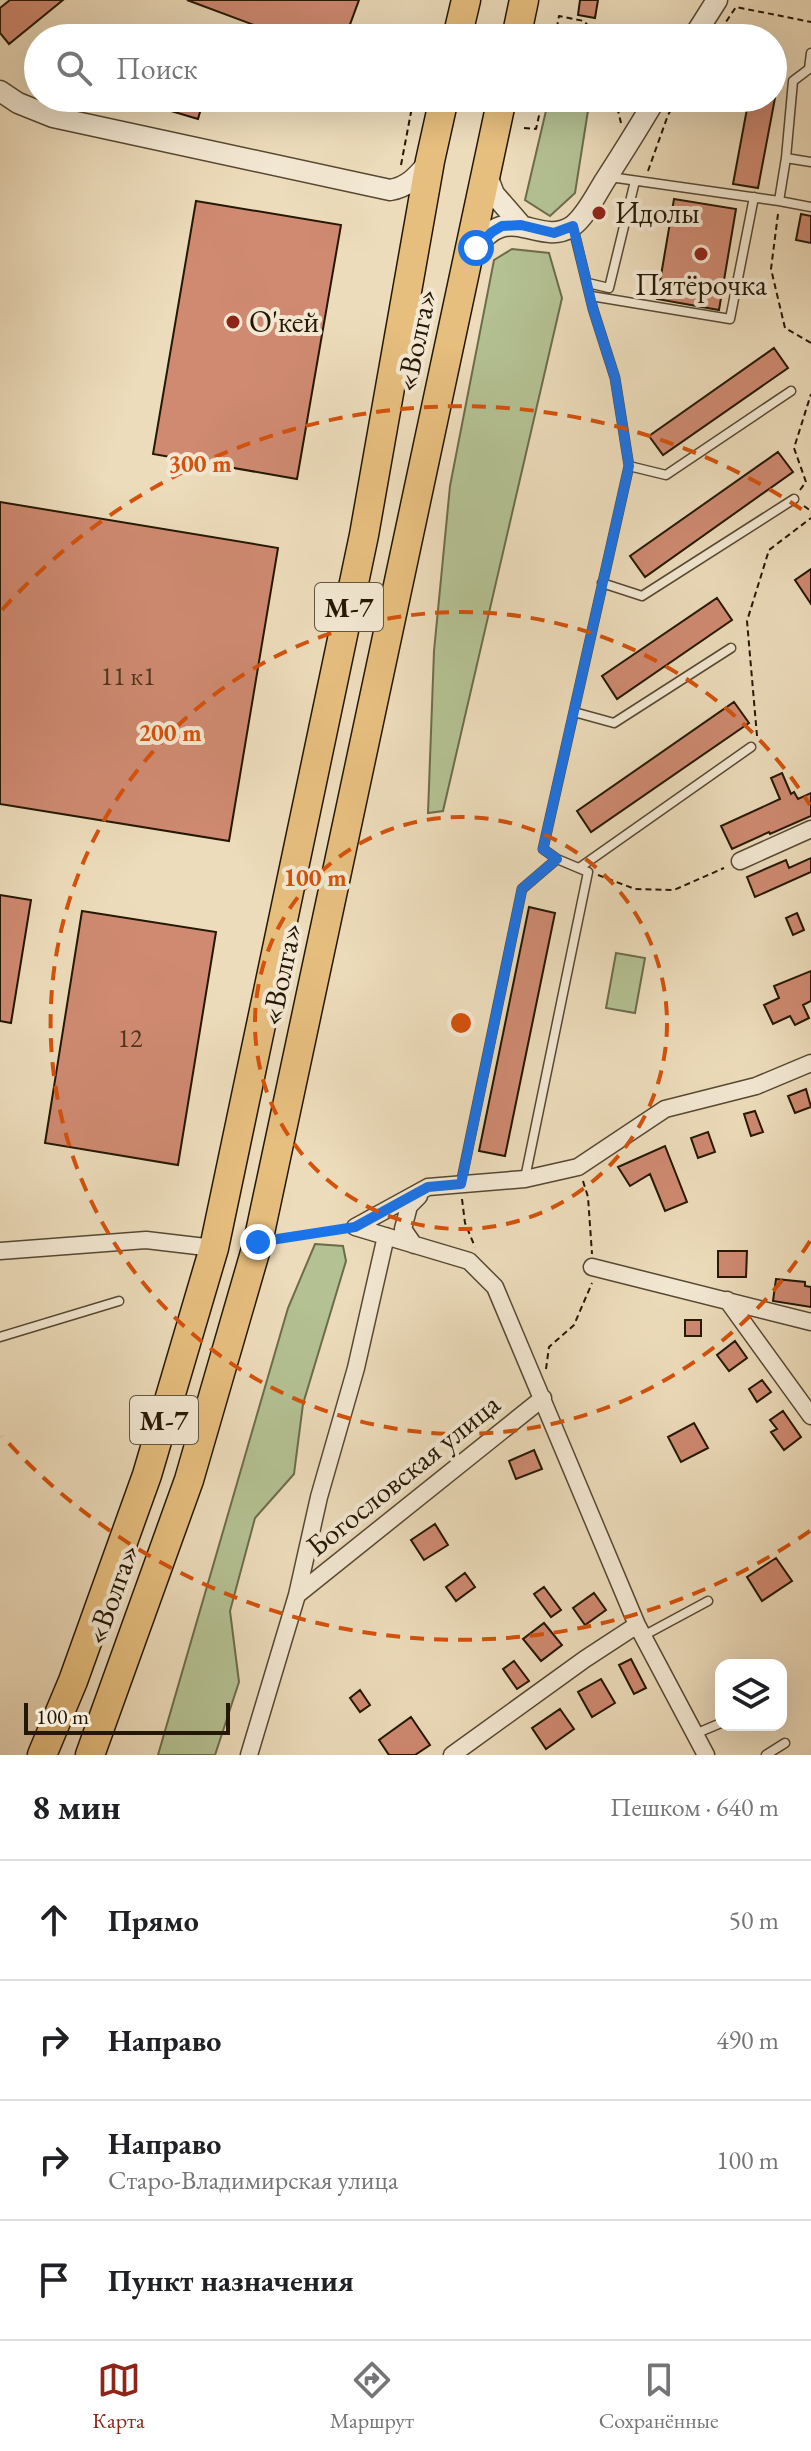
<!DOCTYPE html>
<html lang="ru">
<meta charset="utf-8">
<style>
body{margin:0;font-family:"EB Garamond",serif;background:#f2f2f2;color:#202124}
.controls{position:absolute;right:24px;bottom:24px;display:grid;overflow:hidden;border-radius:16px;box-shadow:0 8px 32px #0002}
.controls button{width:72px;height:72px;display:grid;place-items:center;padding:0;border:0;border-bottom:2px solid #e0e0e0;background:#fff;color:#202124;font:40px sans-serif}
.scale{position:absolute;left:24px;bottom:20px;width:206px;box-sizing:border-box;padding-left:8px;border:4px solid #241703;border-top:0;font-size:22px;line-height:28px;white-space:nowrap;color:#241703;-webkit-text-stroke:6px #f3e8d3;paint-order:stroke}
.stop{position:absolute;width:24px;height:24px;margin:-18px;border:6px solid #1a73e8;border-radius:50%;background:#fff}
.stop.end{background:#1a73e8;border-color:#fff;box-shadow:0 2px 8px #0008}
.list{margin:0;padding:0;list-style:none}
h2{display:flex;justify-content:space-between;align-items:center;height:104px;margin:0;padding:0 32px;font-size:34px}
h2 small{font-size:26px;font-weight:400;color:#757577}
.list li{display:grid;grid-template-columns:52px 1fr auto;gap:24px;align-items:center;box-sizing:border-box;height:120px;padding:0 32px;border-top:2px solid #e0e0e0}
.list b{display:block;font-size:30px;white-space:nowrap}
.list p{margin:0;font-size:26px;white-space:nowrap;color:#757577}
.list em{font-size:26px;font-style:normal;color:#757577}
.icon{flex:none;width:44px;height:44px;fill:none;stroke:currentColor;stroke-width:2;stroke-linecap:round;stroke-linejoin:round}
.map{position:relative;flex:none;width:811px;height:1755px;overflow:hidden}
.search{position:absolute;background:#fff;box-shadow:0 8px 32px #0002;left:24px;right:24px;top:24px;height:88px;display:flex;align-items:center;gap:20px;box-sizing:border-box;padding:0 28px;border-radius:44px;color:#757577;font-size:30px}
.sheet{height:584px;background:#fff}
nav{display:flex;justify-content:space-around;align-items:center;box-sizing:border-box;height:112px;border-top:2px solid #e0e0e0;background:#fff;font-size:22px;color:#757577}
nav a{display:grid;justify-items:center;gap:4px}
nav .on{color:#8f2418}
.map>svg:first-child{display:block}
.green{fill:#b4c193;stroke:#6c6c4b;stroke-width:2}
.building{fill:#cf8a71;stroke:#241703;stroke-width:2}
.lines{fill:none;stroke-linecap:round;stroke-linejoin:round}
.service-casing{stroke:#564831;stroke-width:11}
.minor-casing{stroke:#564831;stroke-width:19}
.tertiary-casing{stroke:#564831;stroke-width:23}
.trunk-casing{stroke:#241703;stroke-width:31}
.path{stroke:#241703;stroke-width:2;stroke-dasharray:6 4;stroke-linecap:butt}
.service{stroke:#f3e8d3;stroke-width:8}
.minor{stroke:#f3e8d3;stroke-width:16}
.tertiary{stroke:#f3e8d3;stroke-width:20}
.trunk{stroke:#e6be7e;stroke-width:28}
.route{stroke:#1a73e8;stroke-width:10}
.ring{fill:none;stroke:#d4520b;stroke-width:4;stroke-dasharray:14 10}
.poi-dot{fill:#8f2418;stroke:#f3e8d3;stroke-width:3}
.labels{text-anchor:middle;stroke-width:8;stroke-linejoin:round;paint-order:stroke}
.number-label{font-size:26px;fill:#4f341e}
.shield{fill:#f3e8d3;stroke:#625641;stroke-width:2}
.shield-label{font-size:28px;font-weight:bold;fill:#241703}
.poi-label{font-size:30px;fill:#241703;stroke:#f3e8d3;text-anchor:start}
.street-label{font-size:30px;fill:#241703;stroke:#f3e8d3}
.centre{fill:#d4520b;stroke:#f3e8d3;stroke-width:4}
.ring-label{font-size:24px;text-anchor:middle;font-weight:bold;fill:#d4520b;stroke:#f3e8d3;stroke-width:8;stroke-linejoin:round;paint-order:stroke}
</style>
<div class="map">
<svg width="811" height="1755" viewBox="0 0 811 1755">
<rect width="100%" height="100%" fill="#eddcbb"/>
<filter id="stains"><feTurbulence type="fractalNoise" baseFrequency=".0025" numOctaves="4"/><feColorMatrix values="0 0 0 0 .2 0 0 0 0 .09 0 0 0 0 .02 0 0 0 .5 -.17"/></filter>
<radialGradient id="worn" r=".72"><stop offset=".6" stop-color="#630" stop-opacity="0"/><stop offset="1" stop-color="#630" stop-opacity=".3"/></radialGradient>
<!-- green -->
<path class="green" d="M 549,98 L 590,98 L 575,193 L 550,216 L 525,200 Z
M 512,249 L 549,253 L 562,298 L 443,811 L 428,813 L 434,651 L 450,486 L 494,260 Z
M 616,953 L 645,958 L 635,1013 L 606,1008 Z
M 315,1244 L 343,1246 L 346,1261 L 303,1404 L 294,1474 L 255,1518 L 230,1611 L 239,1682 L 215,1755 L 158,1755 L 288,1308 Z"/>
<!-- building -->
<path class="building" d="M 10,0 L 63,0 L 9,44 L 0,33 L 0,8 Z
M 187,0 L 359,0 L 345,38 L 289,38 Z
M 580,0 L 598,0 L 595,18 L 578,15 Z
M 137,98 L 204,98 L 198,119 L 137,101 Z
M 749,98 L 775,98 L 758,188 L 733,184 Z
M 674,199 L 736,209 L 719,310 L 657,299 Z
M 196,201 L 341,225 L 297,479 L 153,454 Z
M 801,214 L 811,216 L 811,243 L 796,240 Z
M 774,348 L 788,368 L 663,455 L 649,436 Z
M 778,452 L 793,472 L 645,577 L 630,556 Z
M 0,502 L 278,548 L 229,841 L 0,804 Z
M 811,569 L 811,604 L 795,580 Z
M 717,598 L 732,620 L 617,699 L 602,676 Z
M 734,702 L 749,723 L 591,832 L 577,811 Z
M 782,773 L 791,794 L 794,792 L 798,799 L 811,793 L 811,816 L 770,834 L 769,832 L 732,849 L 721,826 L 780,799 L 771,778 Z
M 811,858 L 811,872 L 755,897 L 747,877 L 786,860 L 789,868 Z
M 0,895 L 31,900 L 11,1023 L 0,1021 Z
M 529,907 L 555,913 L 505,1156 L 479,1151 Z
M 82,911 L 216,932 L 178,1165 L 45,1143 Z
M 797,913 L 804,930 L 793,935 L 786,918 Z
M 811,971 L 811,1001 L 803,1005 L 809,1018 L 795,1025 L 790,1016 L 773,1024 L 764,1005 L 779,998 L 774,986 Z
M 806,1089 L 811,1107 L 795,1113 L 788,1096 Z
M 755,1111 L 763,1132 L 751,1136 L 744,1114 Z
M 708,1132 L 715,1152 L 698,1158 L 691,1138 Z
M 665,1146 L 687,1202 L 665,1211 L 650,1174 L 630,1186 L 618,1167 Z
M 718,1251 L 747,1251 L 746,1277 L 718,1277 Z
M 776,1279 L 805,1282 L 805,1286 L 811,1287 L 811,1307 L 773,1301 Z
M 685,1320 L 701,1320 L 701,1336 L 685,1336 Z
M 735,1341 L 747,1358 L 729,1371 L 717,1355 Z
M 762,1380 L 771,1392 L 757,1402 L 749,1389 Z
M 783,1411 L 801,1437 L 784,1450 L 771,1432 L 777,1429 L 770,1420 Z
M 694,1423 L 708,1448 L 681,1462 L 668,1437 Z
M 534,1450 L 542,1469 L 516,1479 L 509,1461 Z
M 435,1524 L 448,1545 L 424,1560 L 411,1540 Z
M 776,1558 L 792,1581 L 762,1601 L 747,1577 Z
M 465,1573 L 475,1587 L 456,1601 L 446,1587 Z
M 544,1587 L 561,1610 L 551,1617 L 534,1594 Z
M 594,1593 L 606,1610 L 585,1625 L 573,1608 Z
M 544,1623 L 562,1645 L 541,1661 L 523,1639 Z
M 631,1659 L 646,1688 L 634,1694 L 619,1665 Z
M 514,1661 L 529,1681 L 517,1689 L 503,1669 Z
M 601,1679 L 615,1703 L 592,1717 L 578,1692 Z
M 360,1690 L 370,1705 L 360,1712 L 350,1698 Z
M 560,1709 L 574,1729 L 546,1749 L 532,1728 Z
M 411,1717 L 430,1745 L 415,1755 L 389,1755 L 379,1740 Z"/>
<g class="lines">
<defs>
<path id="service" d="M 809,69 L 793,81 L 786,158 L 811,162
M 810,69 L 809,69 L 811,53
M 786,158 L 779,201 L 811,207
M 610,177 L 779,201
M 588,283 L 609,288 L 635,181
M 591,296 L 730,319 L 754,197
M 629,466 L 666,475 L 791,391
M 602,583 L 642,596 L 794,499
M 574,712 L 614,723 L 731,648
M 579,868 L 751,747
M 525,1178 L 588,872 L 557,859 L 543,849 L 629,466 L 615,378 L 593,309 L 573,227
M 461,1183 L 522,889 L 557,859
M 0,1337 L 119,1301
M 643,1636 L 708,1601
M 695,1734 L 721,1723
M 766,1755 L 785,1743"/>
<path id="minor" d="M 740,861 L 811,829
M 355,1227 L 469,1261 L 495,1287 L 637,1625 L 706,1755
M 355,1227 L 428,1187 L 525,1179 L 578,1167 L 665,1109 L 756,1086 L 811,1063
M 414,1245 L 403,1229 L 409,1206 L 419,1196
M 0,1251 L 146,1240 L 214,1248
M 592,1267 L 811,1322
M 727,1300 L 811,1416
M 297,1595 L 543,1398
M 249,1755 L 297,1595 L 319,1497 L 356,1368 L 386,1236
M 452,1755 L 585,1659 L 637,1625"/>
<path id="tertiary" d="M 693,38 L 717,0
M 0,91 L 18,103 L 53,117 L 390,190 C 409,187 418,175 430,161
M 486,173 L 494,194 L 521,225
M 470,258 C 504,194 537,248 571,227 C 584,219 596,195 604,182 C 622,154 639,127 656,98"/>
<path id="trunk" d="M 457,38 L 466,0
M 516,38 L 524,0
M 42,1755 L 73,1681 L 147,1475 L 214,1248 L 364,535 L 430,161 L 444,98
M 90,1755 L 189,1480 L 258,1242 L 502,98"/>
</defs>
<!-- service casing -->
<use href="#service" class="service-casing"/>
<!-- minor casing -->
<use href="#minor" class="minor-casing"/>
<!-- tertiary casing -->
<use href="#tertiary" class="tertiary-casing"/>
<!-- trunk casing -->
<use href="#trunk" class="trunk-casing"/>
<!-- path -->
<path class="path" d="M 555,38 L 559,16 L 584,21 L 599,38
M 715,38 L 736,7 L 811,22
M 615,98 L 621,123
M 524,128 L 536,129 L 543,98
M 401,165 L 412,107
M 648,171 L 668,115 L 678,98
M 778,214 L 771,269 L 785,328 L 811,343
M 800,490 L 806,482 L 794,448 L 811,394
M 804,506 L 811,511
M 757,736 L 747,621 L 769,550 L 811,518
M 598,875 L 635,889 L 674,890 L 724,868
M 583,1181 L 588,1197 L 592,1254
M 462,1199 L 465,1223 L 475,1247
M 282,1238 L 338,1229
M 546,1369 L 549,1347 L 574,1325 L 592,1283"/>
<!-- service -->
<use href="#service" class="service"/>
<!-- minor -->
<use href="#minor" class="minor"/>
<!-- tertiary -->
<use href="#tertiary" class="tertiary"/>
<!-- trunk -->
<use href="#trunk" class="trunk"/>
</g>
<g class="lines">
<!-- route -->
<path class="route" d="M 258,1242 L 355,1227 L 428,1187 L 461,1184 L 522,889 L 557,859 L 543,849 L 629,466 L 615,378 L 593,309 L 573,226 L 554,233 L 521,225 L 502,226 L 492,232 L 476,248"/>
</g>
<!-- distance rings -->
<g class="ring">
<circle cx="461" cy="1023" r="206"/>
<path d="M810 1241A411 411 0 1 1 810 805"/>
<path d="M810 1531A617 617 0 0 1 2 1436M2 610A617 617 0 0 1 810 515"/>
</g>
<!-- markers -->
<g class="poi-dot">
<circle cx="599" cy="213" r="8"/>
<circle cx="701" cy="254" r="8"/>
<circle cx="233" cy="322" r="8"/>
</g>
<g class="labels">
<!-- number labels -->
<g class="number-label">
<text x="128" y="685">11 к1</text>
<text x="130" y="1047">12</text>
</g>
<!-- shield labels -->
<g class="shield">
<rect x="315" y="583" width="68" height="48" rx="6"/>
<rect x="130" y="1396" width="68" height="48" rx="6"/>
</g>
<g class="shield-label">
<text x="349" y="617">М-7</text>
<text x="164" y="1430">М-7</text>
</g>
<!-- poi labels -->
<g class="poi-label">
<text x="615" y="223">Идолы</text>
<text x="701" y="295" text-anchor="middle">Пятёрочка</text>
<text x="249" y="332">О'кей</text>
</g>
<!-- street labels -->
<g class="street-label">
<text transform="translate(416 340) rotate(-78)" y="10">«Волга»</text>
<text transform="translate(281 974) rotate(-78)" y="10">«Волга»</text>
<text transform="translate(403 1475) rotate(-39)" y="10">Богословская улица</text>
<text transform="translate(112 1594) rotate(-70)" y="10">«Волга»</text>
</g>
</g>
<circle cx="461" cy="1023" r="12" class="centre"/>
<g class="ring-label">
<text x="200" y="472">300 m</text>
<text x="170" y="741">200 m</text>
<text x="315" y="886">100 m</text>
</g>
<rect width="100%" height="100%" filter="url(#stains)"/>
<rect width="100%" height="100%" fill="url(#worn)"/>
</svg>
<div class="controls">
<button><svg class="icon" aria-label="layers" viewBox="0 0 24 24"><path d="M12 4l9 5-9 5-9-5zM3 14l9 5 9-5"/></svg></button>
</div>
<div class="scale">100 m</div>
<div class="stop" style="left:476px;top:248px"></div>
<div class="stop end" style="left:258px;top:1242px"></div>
<div class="search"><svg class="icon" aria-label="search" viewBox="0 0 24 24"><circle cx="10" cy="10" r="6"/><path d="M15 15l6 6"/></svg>Поиск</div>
</div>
<section class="sheet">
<h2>8 мин<small>Пешком · 640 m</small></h2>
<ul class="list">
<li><svg class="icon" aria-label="ahead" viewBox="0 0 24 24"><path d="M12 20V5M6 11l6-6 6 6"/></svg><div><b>Прямо</b></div><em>50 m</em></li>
<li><svg class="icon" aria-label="right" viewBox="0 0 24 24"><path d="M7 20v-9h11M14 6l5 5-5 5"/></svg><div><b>Направо</b></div><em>490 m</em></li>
<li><svg class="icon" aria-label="right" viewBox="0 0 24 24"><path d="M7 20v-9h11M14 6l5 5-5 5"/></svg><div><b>Направо</b><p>Старо-Владимирская улица</p></div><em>100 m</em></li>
<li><svg class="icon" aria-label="arrive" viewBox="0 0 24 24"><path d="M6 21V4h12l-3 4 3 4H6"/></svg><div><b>Пункт назначения</b></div></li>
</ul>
</section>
<nav>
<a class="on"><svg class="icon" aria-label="map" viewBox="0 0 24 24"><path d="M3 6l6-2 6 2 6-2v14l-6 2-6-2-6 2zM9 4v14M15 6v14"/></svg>Карта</a>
<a><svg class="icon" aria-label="directions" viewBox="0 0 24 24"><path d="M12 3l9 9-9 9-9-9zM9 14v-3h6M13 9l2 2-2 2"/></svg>Маршрут</a>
<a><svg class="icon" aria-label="saved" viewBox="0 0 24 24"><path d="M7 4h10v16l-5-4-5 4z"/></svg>Сохранённые</a>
</nav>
